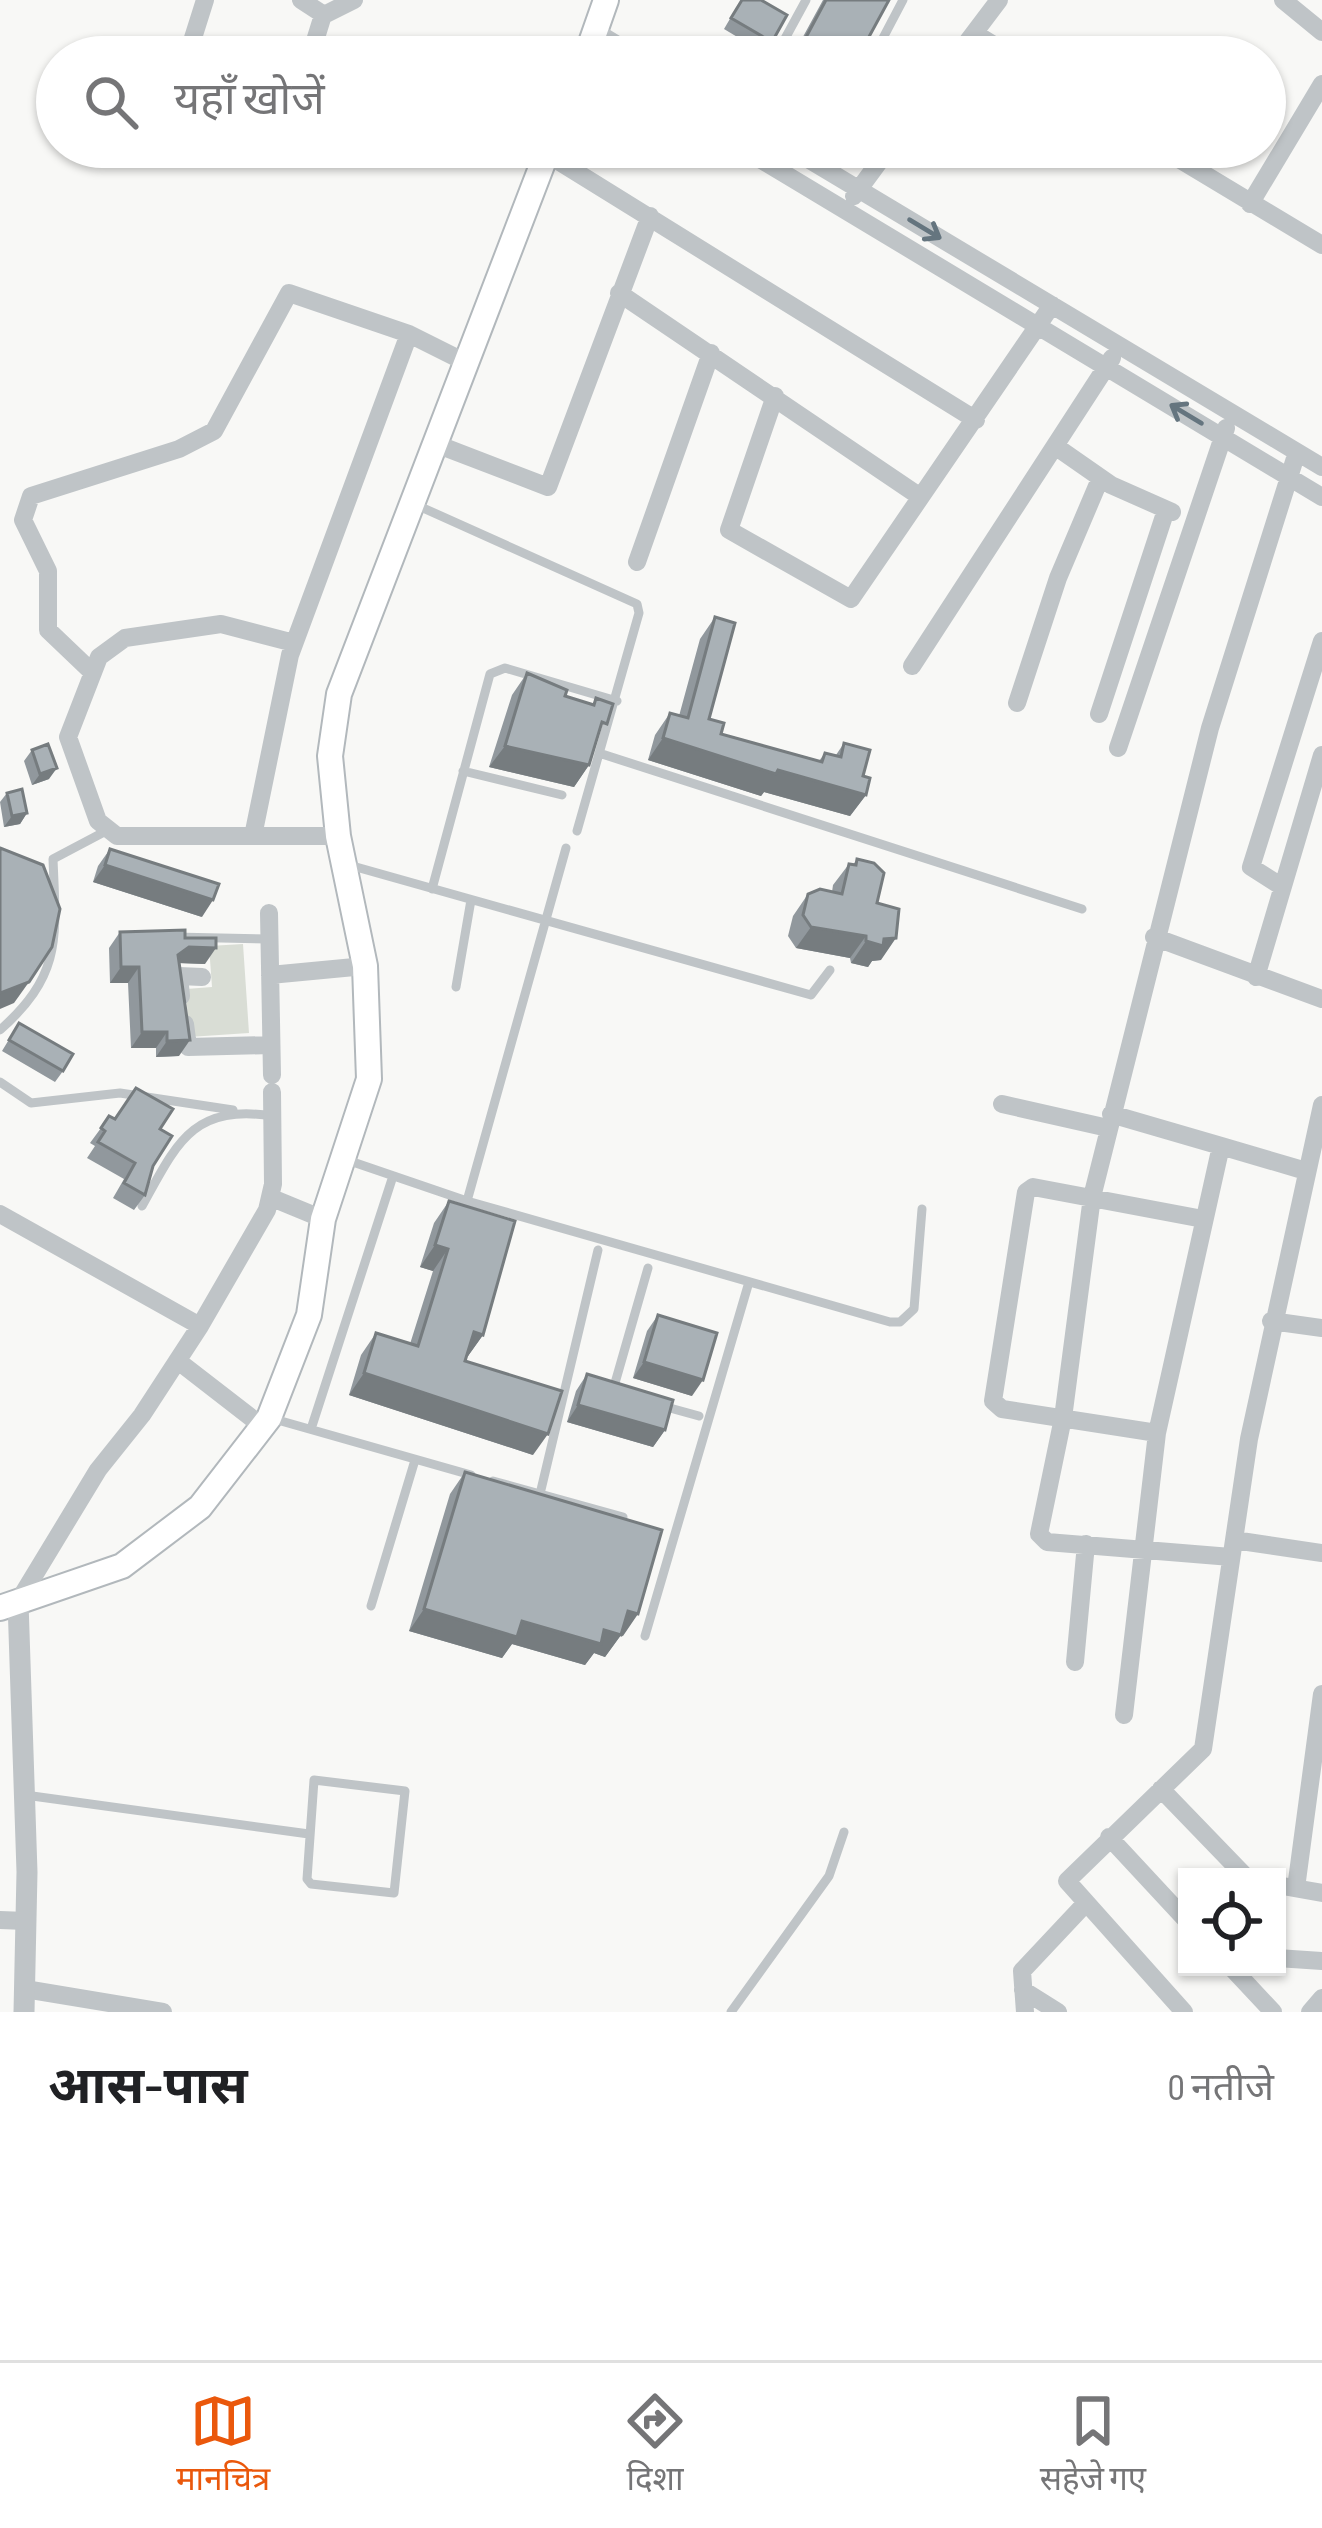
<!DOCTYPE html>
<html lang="hi">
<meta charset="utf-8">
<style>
body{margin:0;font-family:"Sofia Sans Condensed","Noto Sans Devanagari",sans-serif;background:#f2f2f2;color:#202124}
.controls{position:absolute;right:36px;bottom:36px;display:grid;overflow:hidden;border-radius:0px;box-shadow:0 3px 9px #0004}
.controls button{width:108px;height:108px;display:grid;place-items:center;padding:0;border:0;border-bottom:3px solid #e0e0e0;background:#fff;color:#202124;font:60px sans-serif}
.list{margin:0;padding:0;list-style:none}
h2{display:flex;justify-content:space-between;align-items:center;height:156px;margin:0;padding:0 48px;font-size:51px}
h2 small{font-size:39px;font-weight:400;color:#757577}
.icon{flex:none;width:66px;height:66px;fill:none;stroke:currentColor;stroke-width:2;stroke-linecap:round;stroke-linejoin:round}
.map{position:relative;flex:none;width:1322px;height:2012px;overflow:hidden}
.search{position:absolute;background:#fff;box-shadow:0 3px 9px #0004;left:36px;right:36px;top:36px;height:132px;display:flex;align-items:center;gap:30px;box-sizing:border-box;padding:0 42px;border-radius:66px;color:#757577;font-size:45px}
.sheet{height:348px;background:#fff}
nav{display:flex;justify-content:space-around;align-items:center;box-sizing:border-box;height:168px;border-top:3px solid #e0e0e0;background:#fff;font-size:33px;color:#757577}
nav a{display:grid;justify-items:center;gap:6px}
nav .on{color:#ea580c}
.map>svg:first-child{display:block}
.green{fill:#d9ddd5}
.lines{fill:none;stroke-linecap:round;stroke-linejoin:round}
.secondary-casing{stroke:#b2b8bc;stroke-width:28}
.service{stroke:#bfc4c7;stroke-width:9}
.minor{stroke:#bfc4c7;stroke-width:18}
.tertiary{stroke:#bfc4c7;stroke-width:21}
.secondary{stroke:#fff;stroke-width:24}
.wall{fill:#91989d}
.shaded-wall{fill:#767c7f}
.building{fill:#a9b1b6;stroke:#767c7f;stroke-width:3}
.oneway{stroke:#65757f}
</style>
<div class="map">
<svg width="1322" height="2012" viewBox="0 0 1322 2012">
<rect width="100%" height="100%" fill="#f8f8f6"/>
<!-- green -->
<path class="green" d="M 243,944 L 249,1033 L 189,1037 L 186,989 L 212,987 L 209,946 Z"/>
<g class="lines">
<defs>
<path id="secondary" d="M 586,57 L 606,0
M 0,1608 L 122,1566 L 200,1507 L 269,1418 L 309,1315 L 323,1219 L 369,1079 L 365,966 L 338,836 L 330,756 L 339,694 L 549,147"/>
</defs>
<!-- secondary casing -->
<use href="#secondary" class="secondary-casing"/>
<!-- service -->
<path class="service" d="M 775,57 L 806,0
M 873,57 L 903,0
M 412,503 L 637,604 L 639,613 L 577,831
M 602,754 L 1082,909
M 463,771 L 562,795
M 349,865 L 811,995 L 830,970
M 432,889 L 490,674 L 505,668 L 617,701
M 174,937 L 270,939
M 456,987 L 471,900
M 0,1030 C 63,974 56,937 53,859 L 106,831
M 0,1082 L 31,1103 L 120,1093 L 233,1110
M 347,1160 L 467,1201 L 890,1322 L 900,1322 L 914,1309 L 922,1209
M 467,1201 L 566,848
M 142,1206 C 177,1143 192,1104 273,1116
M 613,1390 L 648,1268
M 659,1405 L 699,1416
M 274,1419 L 471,1475
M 311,1429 L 393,1176
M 493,1481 L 623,1517
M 540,1494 L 598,1250
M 371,1606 L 415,1460
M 645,1636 L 749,1282
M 314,1780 L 405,1791 L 394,1893 L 311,1884 L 307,1879 Z
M 25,1795 L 309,1834
M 731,2012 L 829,1876 L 844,1832"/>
<!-- minor -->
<path class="minor" d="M 301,0 L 324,15 L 354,0
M 1283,0 L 1322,32
M 596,32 L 637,57
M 974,33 L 1013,57
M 187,57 L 205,0
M 310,57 L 323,15
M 956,57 L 999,0
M 740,147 L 1322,497
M 788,147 L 1322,467
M 1159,147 L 1322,245
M 547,154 L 976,420
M 854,196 L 890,147
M 1250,204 L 1322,84
M 619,293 L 919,496
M 775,396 L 729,530 L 851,599 L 1052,305
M 436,444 L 548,487 L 650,216
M 1055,446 L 1111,485 L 1172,512
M 637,562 L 711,353
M 294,643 L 221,624 L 125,638 L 99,657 L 68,737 L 98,821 L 117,836 L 338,836
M 912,666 L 1112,358
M 92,672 L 48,630 L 48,571 L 23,520 L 31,496 L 179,449 L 214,431 L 289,293 L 409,334 L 467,363
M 1017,703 L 1058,578 L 1100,479
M 1099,714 L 1166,510
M 1118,748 L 1226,428
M 253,836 L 290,655 L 409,334
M 1281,886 L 1251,867 L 1322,641
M 269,913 L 272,1075
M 1154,937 L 1322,999
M 270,975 L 365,966
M 1256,977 L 1322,755
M 181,996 L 179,976 L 202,977
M 185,1024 L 188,1047 L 271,1045
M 1002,1104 L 1108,1128
M 1111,1114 L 1221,1146 L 1157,1433 L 1124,1715
M 1221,1146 L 1306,1171
M 272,1198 L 323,1219
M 0,1214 L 200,1326
M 1271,1321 L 1322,1328
M 178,1361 L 262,1426
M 1157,1433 L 1002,1409 L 993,1401 L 1026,1192 L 1033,1187 L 1203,1219
M 1234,1540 L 1322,1553
M 1231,1557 L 1047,1542 L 1039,1534 L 1063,1418 L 1092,1197 L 1210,728 L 1297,452
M 18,1602 L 98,1470 L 142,1415 L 200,1326 L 267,1210 L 273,1184 L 272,1092
M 1075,1662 L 1086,1544
M 1161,1789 L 1246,1877
M 1109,1837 L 1187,1921
M 1277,1885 L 1322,1893
M 1296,1888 L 1322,1694
M 0,1920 L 26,1921
M 1277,1958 L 1322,1961
M 1231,1967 L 1273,2012
M 25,1989 L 163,2012
M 1023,1990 L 1058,2012
M 1025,2012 L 1022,1971 L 1085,1904
M 1184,2012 L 1067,1881 L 1203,1749 L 1249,1439 L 1322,1105
M 1310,2012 L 1322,1998"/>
<!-- tertiary -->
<path class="tertiary" d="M 18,1602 L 27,1872 L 24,2012"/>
<!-- secondary -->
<use href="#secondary" class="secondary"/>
</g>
<!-- wall -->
<path class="wall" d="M 741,0 L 761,0 L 772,42 L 764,53 L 724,29 Z
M 823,0 L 889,0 L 858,57 L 792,57 Z
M 715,617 L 709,719 L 721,734 L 819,761 L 825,753 L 836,755 L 844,743 L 863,776 L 866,795 L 850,816 L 764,792 L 761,796 L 648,760 L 655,735 L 670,713 L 679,716 L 700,639 Z
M 527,673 L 565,696 L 592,705 L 596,698 L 597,738 L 589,765 L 574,787 L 489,767 L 512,695 Z
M 32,750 L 49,779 L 32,785 L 24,761 Z
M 7,793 L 27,813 L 20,824 L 4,827 L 0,802 Z
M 110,849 L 202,917 L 93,882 L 98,866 Z
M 857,859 L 877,903 L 881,960 L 872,961 L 868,967 L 851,963 L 850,958 L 796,948 L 788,936 L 793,916 L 808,894 L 832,892 L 833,885 L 849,864 L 853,865 Z
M 120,932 L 205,964 L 179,963 L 179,1056 L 156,1057 L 156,1048 L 131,1048 L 128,983 L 110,983 L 109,948 Z
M 19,1023 L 63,1071 L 55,1082 L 2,1051 Z
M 115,1119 L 160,1129 L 145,1195 L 134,1210 L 113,1198 L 124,1179 L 87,1158 L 95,1146 L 90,1143 L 101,1128 Z
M 449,1201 L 483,1335 L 468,1356 L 466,1356 L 465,1361 L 533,1455 L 349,1395 L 361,1355 L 376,1333 L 410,1344 L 433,1271 L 420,1267 L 434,1223 Z
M 658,1315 L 692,1396 L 633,1378 L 647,1331 Z
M 587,1374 L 665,1430 L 653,1447 L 567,1422 L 576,1391 Z
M 465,1472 L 623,1636 L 621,1635 L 605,1657 L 594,1653 L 585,1665 L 512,1644 L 502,1658 L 409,1631 L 450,1494 Z"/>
<!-- shaded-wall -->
<path class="shaded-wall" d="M 663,738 L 778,770 L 866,795 L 850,816 L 764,792 L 761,796 L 648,760 Z
M 505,746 L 589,765 L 574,787 L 489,767 Z
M 57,768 L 49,779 L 32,785 L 40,774 Z
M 27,813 L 20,824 L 4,827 L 12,816 Z
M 105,865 L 213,900 L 202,917 L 93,882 Z
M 811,927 L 866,936 L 850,958 L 796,948 Z
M 896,938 L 881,960 L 872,961 L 868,967 L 851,963 L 866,941 Z
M 189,947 L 216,948 L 205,964 L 178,963 L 178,955 Z
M 121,967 L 139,967 L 128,983 L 110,983 Z
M 29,982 L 14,1003 L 0,1009 L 0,993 Z
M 142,1032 L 167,1032 L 156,1048 L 131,1048 Z
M 190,1040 L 179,1056 L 156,1057 L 167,1041 Z
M 435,1245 L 448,1249 L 433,1271 L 420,1267 Z
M 474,1332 L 483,1335 L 468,1356 L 458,1353 Z
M 644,1362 L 703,1380 L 692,1396 L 633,1378 Z
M 364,1373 L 548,1434 L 533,1455 L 349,1395 Z
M 578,1405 L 665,1430 L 653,1447 L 567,1422 Z
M 424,1609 L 604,1630 L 621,1635 L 605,1657 L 594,1653 L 585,1665 L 512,1644 L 502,1658 L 409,1631 Z
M 628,1611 L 638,1614 L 623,1636 L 612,1633 Z"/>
<!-- building -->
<path class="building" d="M 742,0 L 761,0 L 787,15 L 772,42 L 731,18 Z
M 826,0 L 889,0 L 858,57 L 803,57 L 797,54 Z
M 715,617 L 735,623 L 709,719 L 724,723 L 721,734 L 822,762 L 825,753 L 841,757 L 844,743 L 870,750 L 863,776 L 870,778 L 866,795 L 778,770 L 776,774 L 663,738 L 670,713 L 688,718 Z
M 527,673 L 567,690 L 565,696 L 594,705 L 596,698 L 613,704 L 607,724 L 602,722 L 589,765 L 505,746 Z
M 48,744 L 57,768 L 40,774 L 32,750 Z
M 22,789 L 27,813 L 12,816 L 7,793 Z
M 0,848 L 43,865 L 60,909 L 52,947 L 29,982 L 0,993 Z
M 110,849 L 219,884 L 213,900 L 105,865 Z
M 857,859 L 874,863 L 884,873 L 877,903 L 899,909 L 896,938 L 884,939 L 883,946 L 866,941 L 866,936 L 811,927 L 803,915 L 808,894 L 820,889 L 842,894 L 849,864 L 856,865 Z
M 185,930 L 185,938 L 216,938 L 216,948 L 189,947 L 178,955 L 190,1040 L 167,1041 L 167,1032 L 142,1032 L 139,967 L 121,967 L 120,932 Z
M 19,1023 L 73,1054 L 63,1071 L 9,1040 Z
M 136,1088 L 173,1109 L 160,1129 L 172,1136 L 153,1166 L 145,1195 L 124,1183 L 135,1163 L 98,1142 L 105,1131 L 101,1128 L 109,1116 L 115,1119 Z
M 449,1201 L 515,1221 L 483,1335 L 474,1332 L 465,1361 L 562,1391 L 548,1434 L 364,1373 L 376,1333 L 418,1346 L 448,1249 L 435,1245 Z
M 658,1315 L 717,1333 L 703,1380 L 644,1362 Z
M 587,1374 L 673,1400 L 665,1430 L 578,1405 Z
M 465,1472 L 662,1530 L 638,1614 L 628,1611 L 621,1635 L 604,1630 L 601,1644 L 522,1621 L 517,1637 L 424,1609 Z"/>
<!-- one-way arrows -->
<defs><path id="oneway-shaft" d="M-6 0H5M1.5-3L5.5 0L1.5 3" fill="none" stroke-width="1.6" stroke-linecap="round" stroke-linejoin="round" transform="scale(3)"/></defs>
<g class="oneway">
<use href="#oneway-shaft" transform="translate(925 229) rotate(31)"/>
<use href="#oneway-shaft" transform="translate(1186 414) rotate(-149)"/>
</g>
</svg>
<div class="controls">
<button><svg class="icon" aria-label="locate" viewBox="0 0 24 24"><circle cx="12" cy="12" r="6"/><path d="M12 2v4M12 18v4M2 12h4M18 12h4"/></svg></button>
</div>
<div class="search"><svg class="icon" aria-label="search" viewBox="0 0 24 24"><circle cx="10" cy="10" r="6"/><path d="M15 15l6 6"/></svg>यहाँ खोजें</div>
</div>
<section class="sheet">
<h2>आस-पास<small>0 नतीजे</small></h2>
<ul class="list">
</ul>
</section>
<nav>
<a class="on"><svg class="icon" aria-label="map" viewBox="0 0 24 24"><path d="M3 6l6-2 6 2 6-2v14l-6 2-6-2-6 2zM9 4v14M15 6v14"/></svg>मानचित्र</a>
<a><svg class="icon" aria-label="directions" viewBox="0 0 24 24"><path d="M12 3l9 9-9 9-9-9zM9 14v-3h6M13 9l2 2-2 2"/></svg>दिशा</a>
<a><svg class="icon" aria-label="saved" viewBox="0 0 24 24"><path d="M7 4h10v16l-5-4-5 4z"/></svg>सहेजे गए</a>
</nav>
